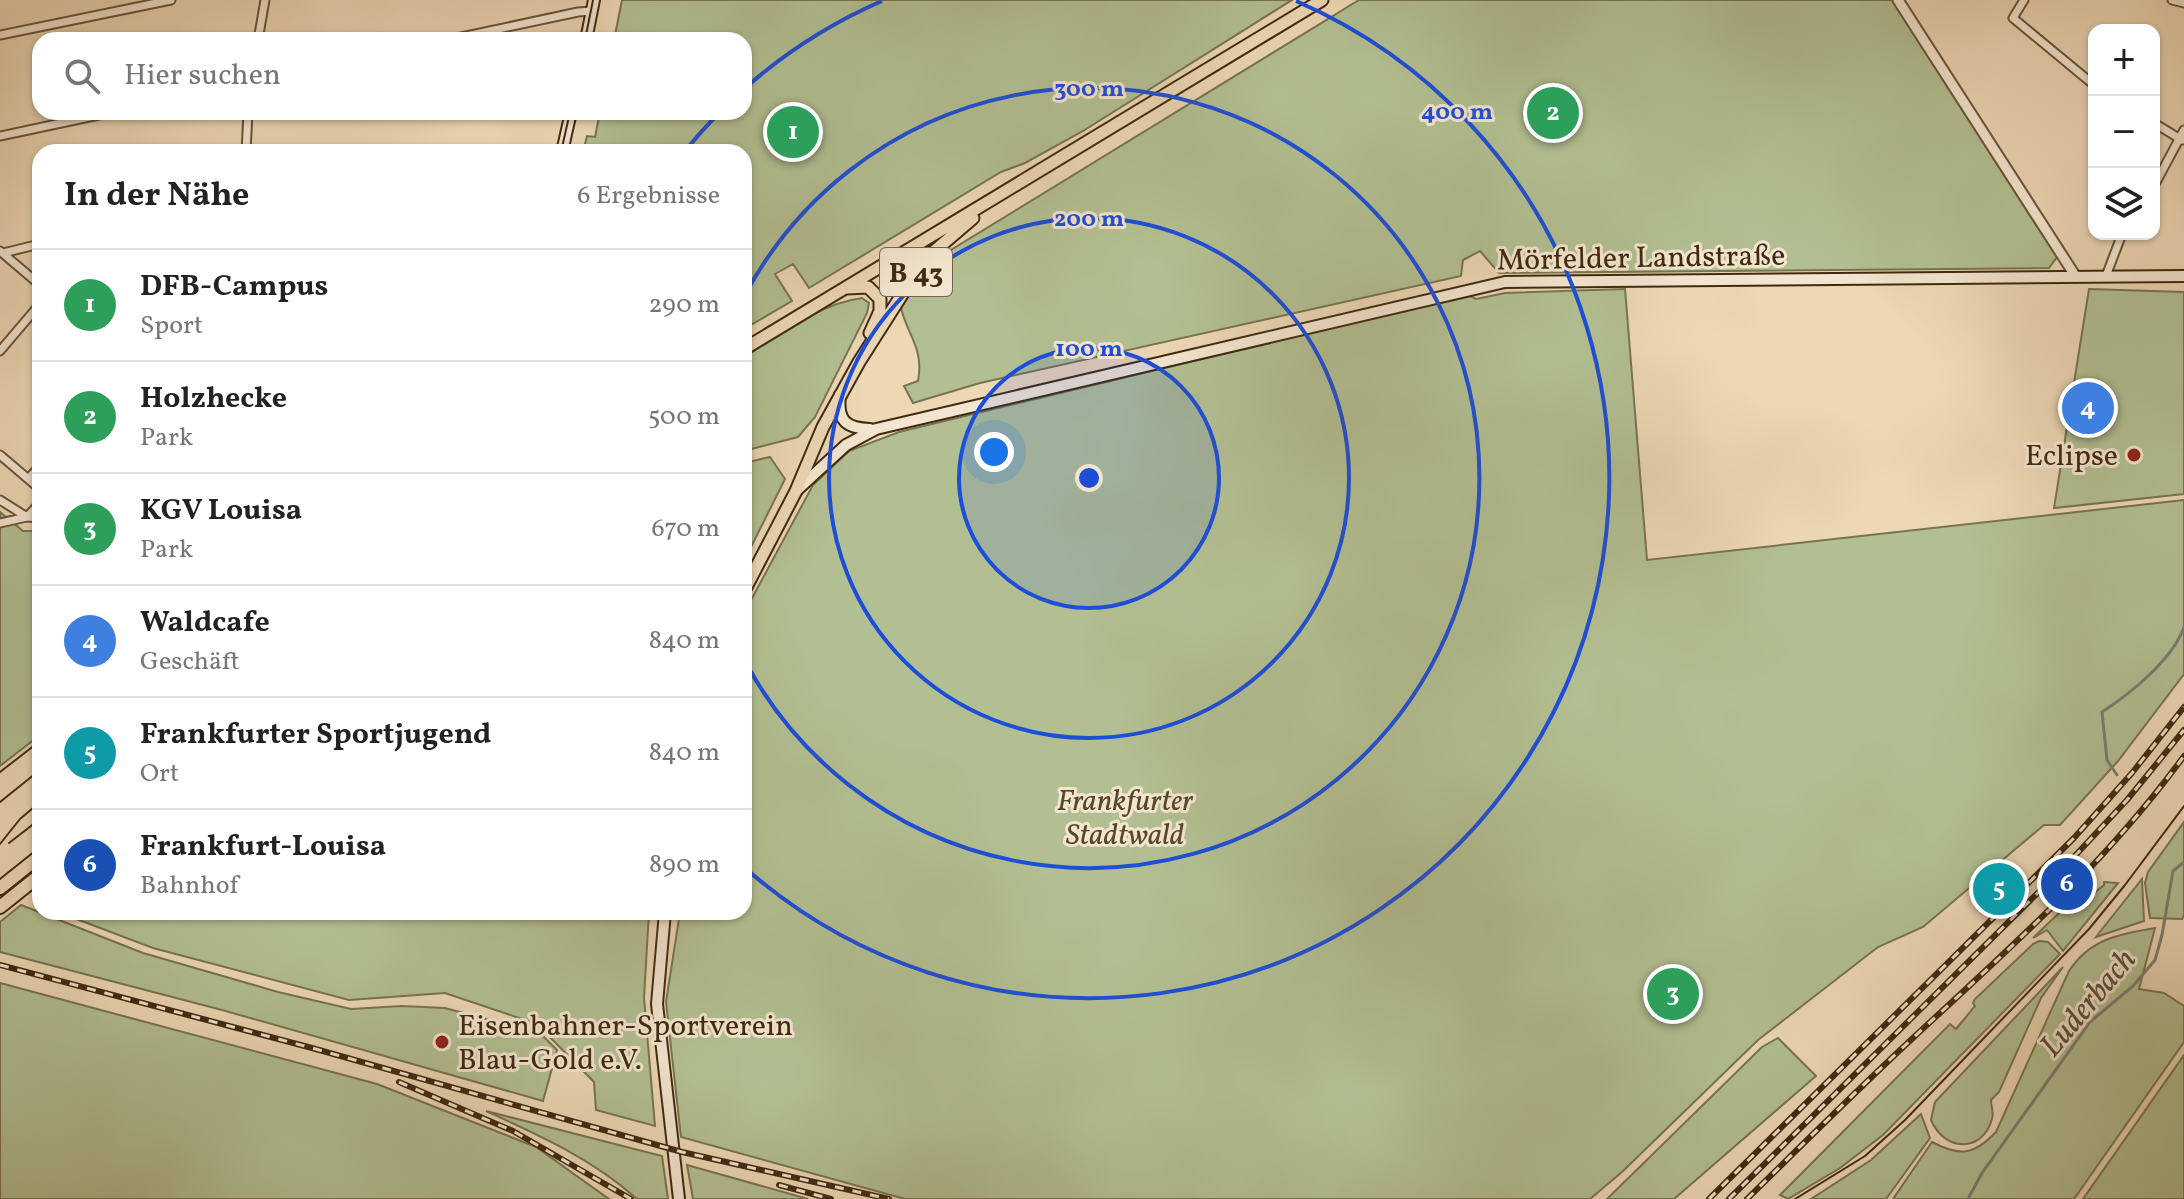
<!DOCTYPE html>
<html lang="de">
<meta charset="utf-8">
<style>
body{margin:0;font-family:Vollkorn,serif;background:#f2f2f2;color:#222}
.controls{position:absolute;right:24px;top:24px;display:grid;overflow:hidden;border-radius:16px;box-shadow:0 2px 6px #0004}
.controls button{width:72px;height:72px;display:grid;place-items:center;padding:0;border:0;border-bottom:2px solid #e0e0e0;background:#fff;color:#222;font:40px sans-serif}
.you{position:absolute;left:994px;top:452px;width:28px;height:28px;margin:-20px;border:6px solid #fff;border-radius:50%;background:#1a73e8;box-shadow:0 0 0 12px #1a73e833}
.badge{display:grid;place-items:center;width:52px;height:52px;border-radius:50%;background:#111827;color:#fff;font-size:26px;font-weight:700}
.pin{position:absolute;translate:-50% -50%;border:4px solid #fff;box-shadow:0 2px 8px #0006}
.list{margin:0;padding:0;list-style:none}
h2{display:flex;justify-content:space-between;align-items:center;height:104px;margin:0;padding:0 32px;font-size:34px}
h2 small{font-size:26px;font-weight:400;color:#767676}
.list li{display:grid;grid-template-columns:52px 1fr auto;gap:24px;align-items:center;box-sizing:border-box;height:112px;padding:0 32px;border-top:2px solid #e0e0e0}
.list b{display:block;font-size:30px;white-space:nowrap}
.list p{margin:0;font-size:26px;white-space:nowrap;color:#767676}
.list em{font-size:26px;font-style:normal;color:#767676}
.icon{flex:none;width:44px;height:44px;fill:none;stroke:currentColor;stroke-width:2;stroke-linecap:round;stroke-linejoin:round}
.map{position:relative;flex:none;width:2184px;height:1199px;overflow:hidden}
.search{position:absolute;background:#fff;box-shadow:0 2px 6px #0004;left:32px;top:32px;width:720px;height:88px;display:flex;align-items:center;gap:20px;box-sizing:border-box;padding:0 28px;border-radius:24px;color:#767676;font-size:30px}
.panel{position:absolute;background:#fff;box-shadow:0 2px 6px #0004;left:32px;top:144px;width:720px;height:776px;border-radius:24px}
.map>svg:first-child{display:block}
.green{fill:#b2bf92;stroke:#787452;stroke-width:2}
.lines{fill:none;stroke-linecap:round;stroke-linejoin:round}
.stream{stroke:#797e76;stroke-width:3}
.minor-casing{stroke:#6a553a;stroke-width:11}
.tertiary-casing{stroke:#6a553a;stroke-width:13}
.secondary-casing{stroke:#3f2a11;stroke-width:14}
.primary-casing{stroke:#3f2a11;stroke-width:15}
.trunk-casing{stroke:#3f2a11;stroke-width:16}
.minor{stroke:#f3e5cf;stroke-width:7}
.tertiary{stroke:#f3e5cf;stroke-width:9}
.secondary{stroke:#f3e5cf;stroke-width:10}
.primary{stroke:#edd7b5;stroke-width:11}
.trunk{stroke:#edd7b5;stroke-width:12}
.tram{stroke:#3f2a11;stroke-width:2}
.rail-casing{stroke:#3f2a11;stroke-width:6}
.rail{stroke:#f3e5cf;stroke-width:3;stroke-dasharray:9;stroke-linecap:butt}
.ring{fill:none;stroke:#1d4ed8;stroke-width:4}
.poi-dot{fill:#8f2418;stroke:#f3e5cf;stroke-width:3}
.labels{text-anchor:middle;stroke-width:6;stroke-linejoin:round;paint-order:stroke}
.shield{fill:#f3e5cf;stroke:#75624a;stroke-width:2}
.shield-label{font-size:28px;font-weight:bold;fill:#3f2a11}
.street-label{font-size:30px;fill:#3f2a11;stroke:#f3e5cf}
.poi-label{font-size:30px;fill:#3f2a11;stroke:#f3e5cf;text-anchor:end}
.park-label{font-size:30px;font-style:italic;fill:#56482b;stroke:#f3e5cf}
.water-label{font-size:32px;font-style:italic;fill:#574d3b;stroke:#f3e5cf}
.centre{fill:#1d4ed8;stroke:#f3e5cf;stroke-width:4}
.ring-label{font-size:24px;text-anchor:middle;font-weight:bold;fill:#1d4ed8;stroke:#f3e5cf;stroke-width:6;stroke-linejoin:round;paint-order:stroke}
</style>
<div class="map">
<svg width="2184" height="1199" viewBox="0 0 2184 1199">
<rect width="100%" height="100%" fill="#edd7b5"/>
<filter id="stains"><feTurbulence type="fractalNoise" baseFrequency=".0025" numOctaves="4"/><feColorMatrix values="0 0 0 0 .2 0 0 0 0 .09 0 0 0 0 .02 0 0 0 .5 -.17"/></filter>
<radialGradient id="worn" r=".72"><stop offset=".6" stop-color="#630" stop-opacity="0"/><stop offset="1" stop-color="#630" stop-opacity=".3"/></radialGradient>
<!-- green -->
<path class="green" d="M 622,0 L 1292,0 L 1083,131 L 1025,163 L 1001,172 L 809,288 L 793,264 L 775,274 L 792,301 L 744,329 L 744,152 L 583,152 L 587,136 L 595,137 L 600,112 L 744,112 L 744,40 L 614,40 Z
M 1359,0 L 1892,0 L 2057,257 L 2049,268 L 1499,273 L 1480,251 L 1463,260 L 1461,276 L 980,383 L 913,403 L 904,386 L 918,381 C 924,348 908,337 901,308 L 928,264 Z
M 1625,289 L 1647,560 L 2184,500 L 2184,674 L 2118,761 L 2060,825 L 2044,825 L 1923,927 L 1878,947 L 1758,1040 L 1622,1172 L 1590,1199 L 905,1199 L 681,1137 L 666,1002 L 680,912 L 744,912 L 744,613 L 813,485 L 849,451 L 899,432 L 1379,316 L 1470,296 L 1476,299 L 1505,293 Z
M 2089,289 L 2184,292 L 2184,494 L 2054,508 Z
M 862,298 L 869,303 L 867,313 L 815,417 L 798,437 L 744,451 L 744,357 C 781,334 818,304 862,298 Z
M 770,457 L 785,479 L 744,561 L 744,463 Z
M 0,512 L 23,531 L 40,531 L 40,735 L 0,766 Z
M 2184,822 L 2184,915 L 2182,919 L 2150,918 L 2145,883 L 2148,872 Z
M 2142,879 L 2144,921 L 2096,937 L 2099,933 Z
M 2104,882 L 2118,883 L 2063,951 L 2047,930 L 2033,938 L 2085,888 L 2094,893 L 2104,885 Z
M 21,905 L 143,953 L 278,992 L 351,1009 L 402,1006 L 445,1008 L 541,1034 L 557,1050 L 543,1101 L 222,1010 L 0,952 L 0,922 Z
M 58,912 L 649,912 L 644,998 L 655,1126 L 596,1110 L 594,1082 L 537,1024 L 445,993 L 349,1000 L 153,948 Z
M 2155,928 L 2139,989 L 2164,993 L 2184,1006 L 2184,1042 L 2074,1199 L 1893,1199 L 1932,1142 C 1960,1157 1974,1155 1996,1132 L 2069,971 C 2090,939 2119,934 2155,928 Z
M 2039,941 L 2048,942 L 2060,954 L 1883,1135 L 1840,1168 L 1788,1199 L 1780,1195 L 1950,1024 L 1956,1029 L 1975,1006 L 1973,1003 L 1975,999 L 2033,944 Z
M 2063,967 L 2041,998 L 1999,1092 L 1991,1100 C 1991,1106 1994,1113 1992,1119 C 1982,1154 1944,1151 1931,1120 L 1935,1102 Z
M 0,983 L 377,1084 L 536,1147 L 609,1199 L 0,1199 Z
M 1778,1038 L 1816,1076 L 1674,1199 L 1607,1199 L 1762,1047 Z
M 2184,1055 L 2184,1199 L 2083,1199 Z
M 486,1111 L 662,1156 L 668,1199 L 637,1199 C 594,1160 539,1135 486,1111 Z
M 1921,1114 L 1930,1138 L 1886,1199 L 1811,1199 L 1871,1160 Z
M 687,1165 L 808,1199 L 693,1199 Z"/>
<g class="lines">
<!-- stream -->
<path class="stream" d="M 2117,775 L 2107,760 L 2102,712 C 2130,694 2173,659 2184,627
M 1968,1199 L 1982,1173 L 2090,1022 L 2133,986 L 2155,960 L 2162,935 L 2173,871 L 2184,862"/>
<defs>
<path id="minor" d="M 2024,0 L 2013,18 L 2094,85
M 2172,0 L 2184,3
M 0,35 L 171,0
M 258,40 L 265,0
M 447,40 L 578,12 L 592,11
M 2154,123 L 2182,140
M 0,136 L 113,112
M 246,152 L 248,112
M 2154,186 L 2184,130
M 0,251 L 40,285
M 3,253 L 40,244
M 2106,276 L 2122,234
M 35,281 L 40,267
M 0,351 L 40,304
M 0,455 L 40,489
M 28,479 L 40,466
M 0,500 L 27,517
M 27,517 L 37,506 L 40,497
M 0,523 L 27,517 L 40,518"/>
<path id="tertiary" d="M 1898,0 L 2076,277"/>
<path id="secondary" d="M 586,40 L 594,0
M 562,152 L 571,112
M 840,395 C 837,421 846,428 870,429
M 797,490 L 846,445 L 876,429 L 1505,282 L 2184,276
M 665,912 L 657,1004 L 679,1199"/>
<path id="primary" d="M 847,288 L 868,287 L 880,299 L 880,311 L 870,333
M 744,349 L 1322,0
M 744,591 L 796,491 L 823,427 L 859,362 L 924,260 L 973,218"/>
<path id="trunk" d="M 0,888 L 40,856
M 0,907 L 40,875"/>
</defs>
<!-- minor casing -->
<use href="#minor" class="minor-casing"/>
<!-- tertiary casing -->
<use href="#tertiary" class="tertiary-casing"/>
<!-- secondary casing -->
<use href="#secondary" class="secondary-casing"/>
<!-- primary casing -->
<use href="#primary" class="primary-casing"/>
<!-- trunk casing -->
<use href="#trunk" class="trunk-casing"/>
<!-- minor -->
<use href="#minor" class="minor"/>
<!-- tertiary -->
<use href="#tertiary" class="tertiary"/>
<!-- secondary -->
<use href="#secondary" class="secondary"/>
<!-- primary -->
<use href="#primary" class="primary"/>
<!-- trunk -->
<use href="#trunk" class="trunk"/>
<!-- tram -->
<path class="tram" d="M 585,40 L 593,0
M 561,152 L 570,112
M 0,772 L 40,741
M 0,802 L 40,770
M 9,843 L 40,819
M 0,844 L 20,819 L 40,802
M 1795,1199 L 1865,1156 L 1905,1120 L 2089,929 L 2125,885 L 2184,806"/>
<defs>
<path id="rail" d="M 0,965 L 312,1048 L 682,1152 L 889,1199
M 399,1082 L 513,1131 L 631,1199
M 779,1185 L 831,1199
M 1709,1199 L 2074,838 L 2132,773 L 2184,707
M 1729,1199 L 2072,859 L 2127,800 L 2184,730
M 1747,1199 C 1802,1145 1857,1090 1914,1037 C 2010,948 2106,863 2184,756"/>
</defs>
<!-- rail casing -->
<use href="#rail" class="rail-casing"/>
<!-- rail -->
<use href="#rail" class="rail"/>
</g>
<!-- distance rings -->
<circle cx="1089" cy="478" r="130" fill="#1d4ed8" fill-opacity=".12"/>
<g class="ring">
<circle cx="1089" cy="478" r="130"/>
<circle cx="1089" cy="478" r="260"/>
<path d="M745 295A390 390 0 1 1 745 661"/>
<path d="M685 151A520 520 0 0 1 718 114M744 89A520 520 0 0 1 882 1M1296 1A520 520 0 1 1 744 867"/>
</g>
<!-- markers -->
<g class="poi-dot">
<circle cx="2134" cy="455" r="8"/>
<circle cx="442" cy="1042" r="8"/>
</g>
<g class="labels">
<!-- shield labels -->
<rect class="shield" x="880" y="248" width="72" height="48" rx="6"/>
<g class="shield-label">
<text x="916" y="282">B 43</text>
</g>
<!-- street labels -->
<g class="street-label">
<text transform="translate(1641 257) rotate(-1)" y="10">Mörfelder Landstraße</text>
</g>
<!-- poi labels -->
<g class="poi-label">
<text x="2118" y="465">Eclipse</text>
<text x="458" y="1035" text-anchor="start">Eisenbahner-Sportverein<tspan x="458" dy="34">Blau-Gold e.V.</tspan></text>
</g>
<!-- park labels -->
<g class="park-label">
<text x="1125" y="810">Frankfurter<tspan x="1125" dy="34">Stadtwald</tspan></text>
</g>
<!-- water labels -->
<g class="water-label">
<text transform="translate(2087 1002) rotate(-50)" y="11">Luderbach</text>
</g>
</g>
<circle cx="1089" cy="478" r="12" class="centre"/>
<g class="ring-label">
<text x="1089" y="96">300 m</text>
<text x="1457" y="119">400 m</text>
<text x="1089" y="226">200 m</text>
<text x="1089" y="356">100 m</text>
</g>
<rect width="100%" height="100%" filter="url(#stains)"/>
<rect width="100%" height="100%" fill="url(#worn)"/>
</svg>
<div class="controls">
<button>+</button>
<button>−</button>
<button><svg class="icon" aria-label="layers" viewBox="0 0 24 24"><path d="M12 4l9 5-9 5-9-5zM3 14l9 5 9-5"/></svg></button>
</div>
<div class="you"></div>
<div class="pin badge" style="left:793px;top:132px;background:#2e9e5b">1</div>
<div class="pin badge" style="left:1553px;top:113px;background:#2e9e5b">2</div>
<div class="pin badge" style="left:1673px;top:994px;background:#2e9e5b">3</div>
<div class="pin badge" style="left:2088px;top:408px;background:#3f7fe0">4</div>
<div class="pin badge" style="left:1999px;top:889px;background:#0f9aa8">5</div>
<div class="pin badge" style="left:2067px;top:884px;background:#1a4fb4">6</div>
<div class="search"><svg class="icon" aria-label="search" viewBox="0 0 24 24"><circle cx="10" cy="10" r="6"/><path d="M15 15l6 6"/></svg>Hier suchen</div>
<section class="panel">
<h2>In der Nähe<small>6 Ergebnisse</small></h2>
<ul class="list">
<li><span class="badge" style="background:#2e9e5b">1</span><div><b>DFB-Campus</b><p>Sport</p></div><em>290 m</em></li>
<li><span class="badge" style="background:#2e9e5b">2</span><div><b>Holzhecke</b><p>Park</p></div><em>500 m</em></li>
<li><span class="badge" style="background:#2e9e5b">3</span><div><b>KGV Louisa</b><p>Park</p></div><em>670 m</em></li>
<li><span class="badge" style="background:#3f7fe0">4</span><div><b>Waldcafe</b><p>Geschäft</p></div><em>840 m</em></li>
<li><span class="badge" style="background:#0f9aa8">5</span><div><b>Frankfurter Sportjugend</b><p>Ort</p></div><em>840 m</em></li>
<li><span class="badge" style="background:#1a4fb4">6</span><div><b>Frankfurt-Louisa</b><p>Bahnhof</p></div><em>890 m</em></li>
</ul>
</section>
</div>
